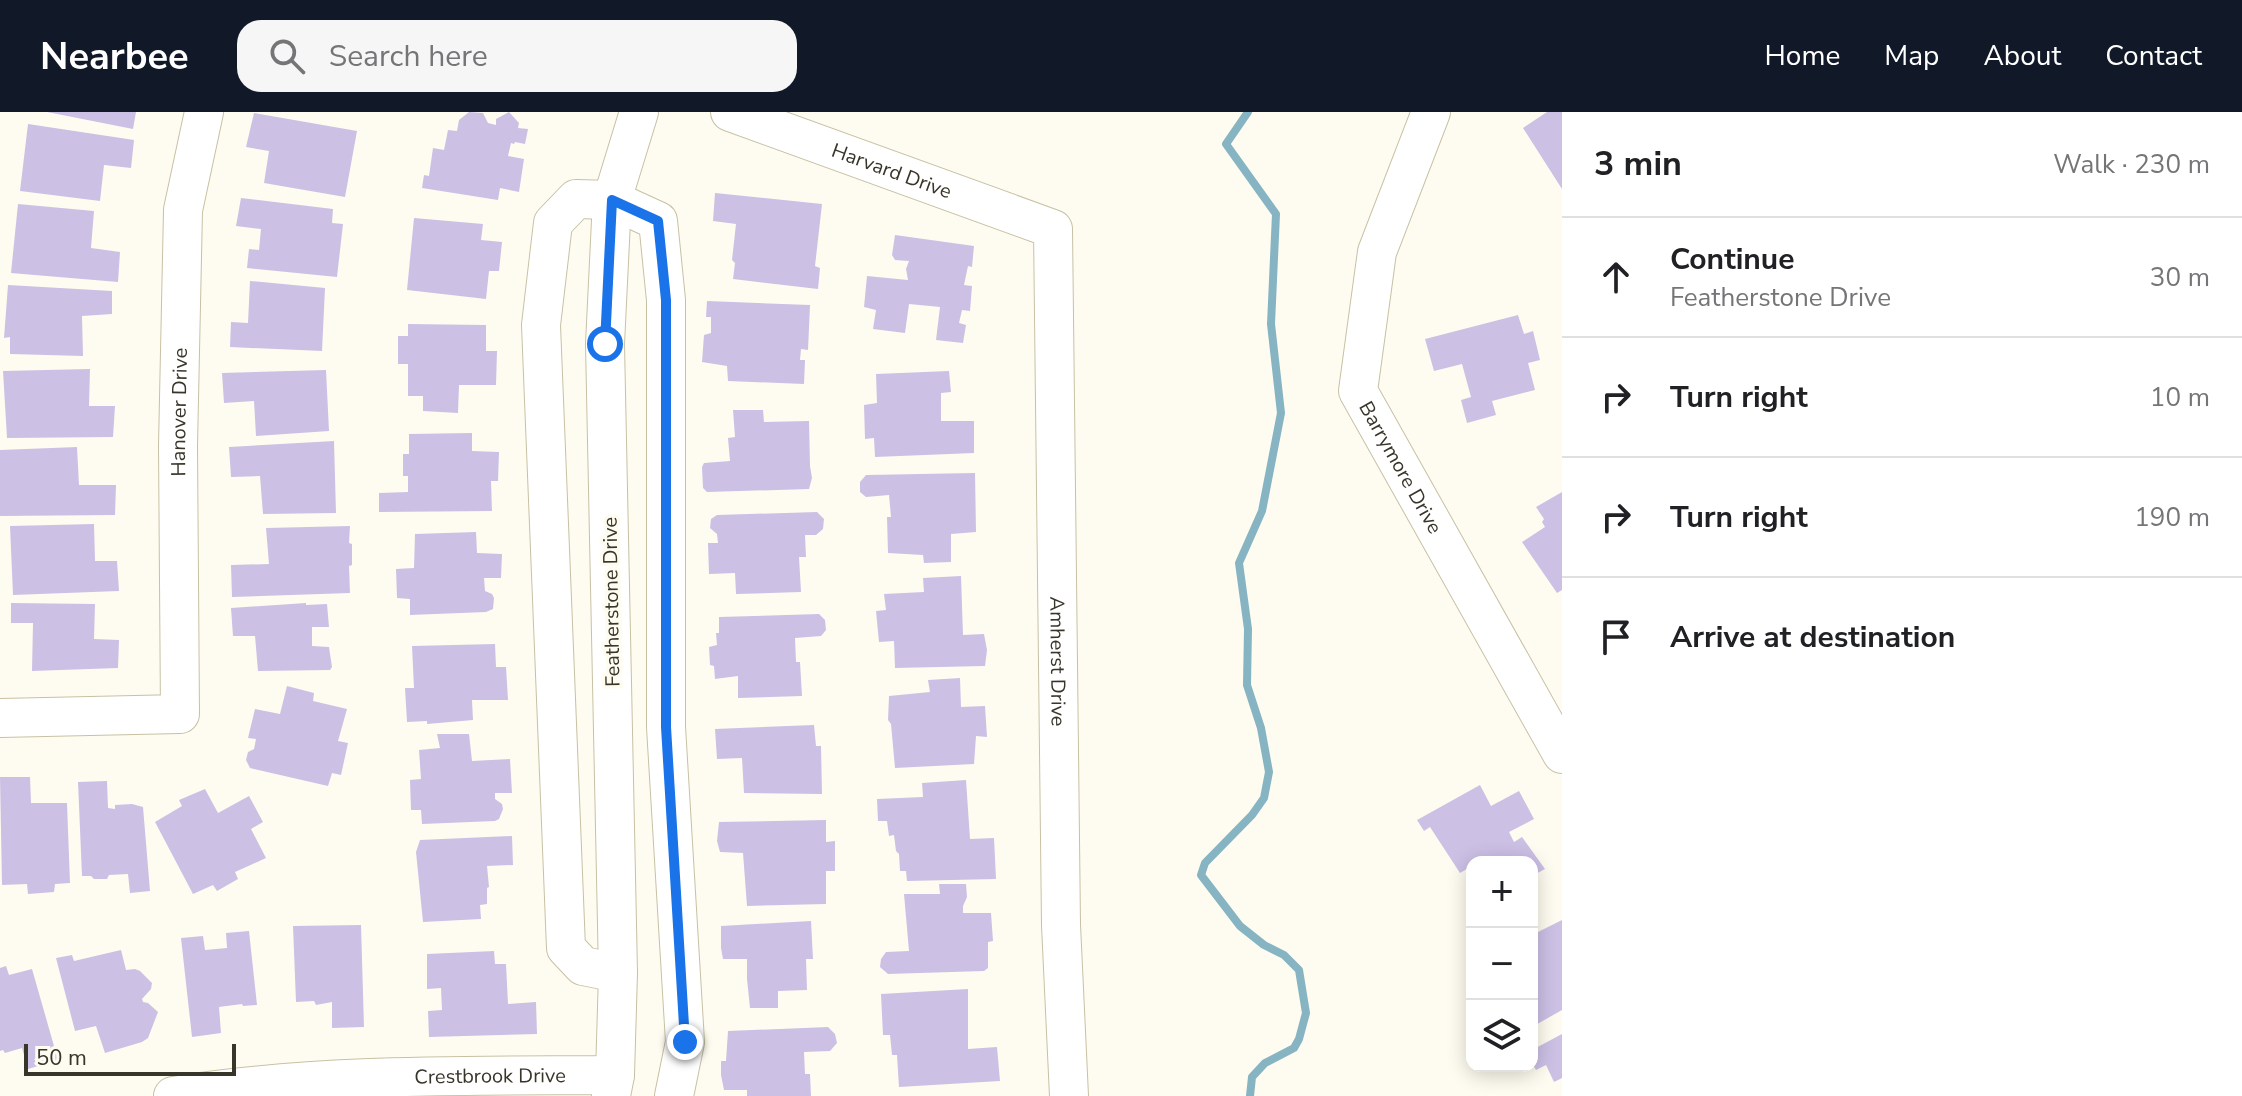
<!DOCTYPE html>
<meta charset="utf-8">
<style>
body{margin:0;font-family:"Nunito Sans",sans-serif;background:#f6f6f6;color:#202124}
.controls{position:absolute;right:24px;bottom:24px;display:grid;overflow:hidden;border-radius:16px;box-shadow:0 4px 20px #0003}
.controls button{width:72px;height:72px;display:grid;place-items:center;padding:0;border:0;border-bottom:2px solid #e0e0e0;background:#fff;color:#202124;font:40px sans-serif}
.scale{position:absolute;left:24px;bottom:20px;width:212px;box-sizing:border-box;padding-left:8px;border:4px solid #38352a;border-top:0;font-size:22px;line-height:28px;white-space:nowrap;color:#38352a;-webkit-text-stroke:6px #fefcf0;paint-order:stroke}
.stop{position:absolute;width:24px;height:24px;margin:-18px;border:6px solid #1a73e8;border-radius:50%;background:#fff}
.stop.end{background:#1a73e8;border-color:#fff;box-shadow:0 2px 8px #0008}
.list{margin:0;padding:0;list-style:none}
h2{display:flex;justify-content:space-between;align-items:center;height:104px;margin:0;padding:0 32px;font-size:34px}
h2 small{font-size:26px;font-weight:400;color:#757577}
.list li{display:grid;grid-template-columns:52px 1fr auto;gap:24px;align-items:center;box-sizing:border-box;height:120px;padding:0 32px;border-top:2px solid #e0e0e0}
.list b{display:block;font-size:30px;white-space:nowrap}
.list p{margin:0;font-size:26px;white-space:nowrap;color:#757577}
.list em{font-size:26px;font-style:normal;color:#757577}
.icon{flex:none;width:44px;height:44px;fill:none;stroke:currentColor;stroke-width:2;stroke-linecap:round;stroke-linejoin:round}
.map{position:relative;flex:none;width:1562px;height:984px;overflow:hidden}
header{display:flex;align-items:center;gap:48px;box-sizing:border-box;height:112px;padding:0 40px;background:#111827;color:#fff}
header strong{font-size:38px}
nav{display:flex;gap:44px;margin-inline-start:auto;font-size:28px}
.search{width:560px;height:72px;background:#f6f6f6;display:flex;align-items:center;gap:20px;box-sizing:border-box;padding:0 28px;border-radius:24px;color:#757577;font-size:30px}
main{display:flex}
aside{flex:1;background:#fff}
.map>svg:first-child{display:block}
.lines{fill:none;stroke-linecap:round;stroke-linejoin:round}
.stream{stroke:#86b4c2;stroke-width:8}
.building{fill:#ccc0e5}
.minor-casing{stroke:#c7c1a4;stroke-width:40}
.minor{stroke:#fff;stroke-width:38}
.route{stroke:#1a73e8;stroke-width:10}
.labels{text-anchor:middle;stroke-width:7;stroke-linejoin:round;paint-order:stroke}
.street-label{font-size:20px;fill:#38352a;stroke:#fefcf0}
</style>
<header>
<strong>Nearbee</strong>
<div class="search"><svg class="icon" aria-label="search" viewBox="0 0 24 24"><circle cx="10" cy="10" r="6"/><path d="M15 15l6 6"/></svg>Search here</div>
<nav><a>Home</a><a>Map</a><a>About</a><a>Contact</a></nav>
</header>
<main>
<div class="map">
<svg width="1562" height="984" viewBox="0 0 1562 984">
<rect width="100%" height="100%" fill="#fefcf0"/>
<g class="lines">
<!-- stream -->
<path class="stream" d="M 1248,0 L 1226,32 L 1276,102 L 1271,212 L 1281,301 L 1262,399 L 1239,451 L 1248,517 L 1247,573 L 1261,616 L 1269,660 L 1264,686 L 1252,703 L 1205,751 L 1201,763 L 1240,814 L 1264,833 L 1284,843 L 1299,858 L 1306,901 L 1299,927 L 1294,936 L 1265,951 L 1252,965 L 1250,984"/>
</g>
<!-- building -->
<path class="building" d="M 47,0 L 136,0 L 133,17 Z
M 469,0 L 483,1 L 488,11 L 496,13 L 496,7 L 509,0 L 519,11 L 518,16 L 528,17 L 525,32 L 515,30 L 514,32 L 511,31 L 508,44 L 524,47 L 519,80 L 500,76 L 498,88 L 422,76 L 424,63 L 429,64 L 433,36 L 444,38 L 448,18 L 457,19 L 459,8 Z
M 1547,0 L 1562,0 L 1562,77 L 1523,16 Z
M 254,1 L 357,19 L 345,85 L 264,71 L 269,39 L 246,35 Z
M 28,12 L 134,28 L 131,56 L 104,53 L 100,89 L 20,79 Z
M 715,81 L 822,92 L 815,154 L 820,156 L 818,177 L 733,167 L 735,151 L 732,148 L 736,112 L 713,109 Z
M 241,86 L 333,97 L 332,111 L 343,112 L 337,165 L 247,156 L 249,137 L 259,138 L 261,117 L 236,114 Z
M 18,92 L 94,99 L 91,136 L 120,140 L 118,170 L 11,161 Z
M 414,106 L 483,112 L 481,128 L 502,130 L 499,159 L 489,159 L 486,187 L 407,178 Z
M 895,123 L 974,134 L 972,155 L 968,154 L 964,173 L 972,174 L 970,199 L 962,198 L 959,211 L 966,213 L 963,231 L 936,228 L 940,195 L 909,192 L 905,221 L 873,217 L 876,198 L 864,195 L 867,164 L 908,168 L 906,157 L 909,149 L 895,148 L 892,143 Z
M 250,169 L 325,176 L 322,239 L 230,235 L 231,210 L 248,211 Z
M 8,173 L 112,179 L 112,202 L 82,204 L 83,244 L 10,242 L 10,225 L 4,226 Z
M 707,189 L 810,193 L 808,238 L 801,237 L 800,248 L 805,248 L 804,272 L 728,269 L 727,254 L 702,250 L 704,223 L 711,221 L 711,205 L 706,205 Z
M 1518,203 L 1524,222 L 1533,219 L 1540,248 L 1528,251 L 1535,278 L 1492,289 L 1496,303 L 1467,311 L 1461,288 L 1471,285 L 1462,252 L 1434,259 L 1425,227 Z
M 408,212 L 486,213 L 486,239 L 497,239 L 496,273 L 459,273 L 458,301 L 423,299 L 423,284 L 408,284 L 408,252 L 398,252 L 398,224 L 408,224 Z
M 90,257 L 89,294 L 115,294 L 113,325 L 7,326 L 3,259 Z
M 326,258 L 329,319 L 256,324 L 254,289 L 224,291 L 222,261 Z
M 949,259 L 951,280 L 941,281 L 941,309 L 974,309 L 974,341 L 875,345 L 874,326 L 865,327 L 864,293 L 877,291 L 876,262 Z
M 733,298 L 763,298 L 764,310 L 809,309 L 810,354 L 812,366 L 809,377 L 707,380 L 703,376 L 702,355 L 704,351 L 730,349 L 728,326 L 735,325 Z
M 472,321 L 472,339 L 499,340 L 498,369 L 491,369 L 492,399 L 379,400 L 379,381 L 408,380 L 408,364 L 403,364 L 403,342 L 409,342 L 409,322 Z
M 334,329 L 336,401 L 263,402 L 260,364 L 231,365 L 229,335 Z
M 77,335 L 79,373 L 116,373 L 115,403 L 0,404 L 0,338 Z
M 975,361 L 976,420 L 951,422 L 951,450 L 924,451 L 923,443 L 888,441 L 887,405 L 891,405 L 889,383 L 866,385 L 860,380 L 860,370 L 866,363 Z
M 1562,380 L 1562,478 L 1557,481 L 1522,430 L 1545,415 L 1542,410 L 1544,407 L 1536,395 Z
M 817,400 L 824,407 L 823,417 L 816,423 L 805,423 L 806,445 L 799,445 L 801,480 L 736,482 L 735,461 L 709,462 L 708,431 L 718,431 L 717,422 L 710,416 L 711,407 L 717,403 Z
M 94,412 L 95,449 L 117,449 L 119,479 L 13,483 L 10,414 Z
M 350,414 L 349,431 L 352,432 L 352,453 L 349,454 L 350,481 L 232,485 L 231,453 L 269,452 L 266,416 Z
M 476,420 L 477,441 L 502,442 L 501,466 L 484,466 L 485,479 L 492,482 L 494,486 L 493,497 L 486,500 L 410,503 L 410,487 L 397,486 L 396,457 L 414,456 L 415,422 Z
M 961,464 L 963,523 L 984,522 L 987,538 L 985,554 L 895,556 L 894,529 L 879,530 L 876,499 L 886,498 L 884,482 L 924,480 L 923,466 Z
M 11,491 L 95,492 L 94,527 L 119,528 L 118,556 L 32,559 L 33,511 L 11,511 Z
M 306,491 L 306,493 L 327,492 L 329,515 L 312,515 L 312,534 L 329,535 L 332,555 L 330,558 L 258,559 L 255,524 L 233,524 L 231,496 Z
M 819,502 L 825,508 L 826,518 L 821,524 L 795,526 L 796,550 L 800,550 L 802,584 L 738,586 L 738,564 L 715,567 L 714,554 L 710,553 L 709,535 L 717,533 L 716,521 L 719,521 L 719,505 Z
M 495,532 L 496,555 L 506,555 L 508,588 L 472,588 L 473,608 L 427,612 L 427,609 L 407,610 L 405,576 L 414,576 L 412,534 Z
M 960,566 L 961,595 L 985,594 L 987,625 L 976,624 L 974,652 L 895,656 L 891,612 L 888,608 L 889,584 L 930,580 L 928,568 Z
M 287,574 L 314,581 L 313,589 L 347,597 L 338,629 L 348,631 L 341,663 L 332,661 L 328,674 L 250,656 L 246,648 L 248,640 L 254,637 L 256,627 L 248,626 L 255,597 L 280,602 Z
M 814,613 L 816,634 L 821,634 L 822,682 L 744,681 L 742,646 L 717,647 L 715,617 Z
M 437,622 L 469,622 L 472,649 L 510,647 L 512,681 L 495,681 L 495,687 L 502,692 L 503,697 L 499,707 L 495,709 L 422,712 L 421,698 L 411,698 L 410,668 L 421,667 L 419,638 L 440,636 Z
M 0,665 L 30,665 L 31,691 L 67,691 L 70,771 L 55,772 L 54,780 L 28,782 L 27,772 L 2,773 Z
M 966,668 L 970,727 L 994,726 L 996,767 L 907,769 L 906,759 L 900,759 L 899,742 L 896,739 L 894,723 L 889,724 L 887,709 L 878,709 L 877,687 L 923,685 L 922,671 Z
M 107,669 L 108,696 L 115,697 L 115,693 L 132,692 L 143,695 L 150,779 L 130,781 L 128,762 L 109,763 L 107,767 L 94,767 L 91,764 L 82,764 L 78,670 Z
M 1480,673 L 1491,694 L 1519,679 L 1534,707 L 1509,720 L 1514,730 L 1522,725 L 1545,757 L 1532,764 L 1532,750 L 1479,749 L 1472,750 L 1472,754 L 1460,761 L 1430,715 L 1424,719 L 1417,708 Z
M 205,677 L 218,701 L 249,684 L 263,710 L 251,717 L 266,746 L 235,760 L 238,767 L 217,779 L 213,773 L 193,782 L 155,710 L 182,694 L 179,688 Z
M 826,708 L 826,730 L 835,729 L 835,759 L 826,759 L 826,792 L 747,794 L 743,741 L 720,740 L 717,729 L 719,710 Z
M 512,724 L 513,753 L 487,754 L 489,775 L 487,776 L 487,792 L 480,793 L 481,807 L 423,810 L 416,740 L 420,728 Z
M 939,772 L 966,772 L 967,785 L 963,794 L 963,801 L 991,801 L 993,829 L 988,830 L 988,856 L 984,859 L 888,862 L 880,855 L 881,847 L 886,840 L 909,839 L 904,782 L 940,782 Z
M 1562,808 L 1562,898 L 1532,915 L 1532,823 Z
M 811,809 L 813,847 L 806,847 L 807,878 L 778,879 L 778,896 L 750,896 L 747,867 L 747,847 L 723,847 L 721,836 L 721,814 Z
M 361,813 L 364,915 L 332,916 L 332,890 L 316,893 L 314,889 L 296,890 L 293,814 Z
M 249,819 L 257,893 L 243,894 L 242,892 L 219,895 L 221,921 L 192,925 L 181,826 L 203,824 L 205,838 L 227,836 L 226,821 Z
M 121,838 L 126,858 L 135,857 L 140,859 L 152,871 L 151,877 L 142,887 L 143,890 L 148,891 L 158,900 L 148,926 L 142,930 L 105,941 L 96,914 L 75,919 L 56,846 L 72,843 L 74,849 Z
M 494,839 L 495,852 L 506,852 L 508,892 L 536,890 L 537,922 L 429,925 L 428,899 L 442,898 L 441,876 L 427,877 L 427,842 Z
M 6,854 L 9,863 L 32,857 L 58,948 L 28,957 L 22,936 L 5,941 L 3,938 L 0,939 L 0,856 Z
M 968,877 L 968,937 L 997,935 L 1000,969 L 899,975 L 897,943 L 892,943 L 890,923 L 883,923 L 881,882 Z
M 828,915 L 835,922 L 837,931 L 830,939 L 804,940 L 805,962 L 810,962 L 811,984 L 747,984 L 747,978 L 724,978 L 721,963 L 721,949 L 726,949 L 728,919 Z
M 1562,922 L 1562,966 L 1554,970 L 1546,953 L 1536,958 L 1532,951 L 1532,938 Z"/>
<g class="lines">
<defs>
<g id="minor">
<path id="s1" d="M 730,0 L 1053,117 L 1061,813 L 1069,984"/>
<path id="s2" d="M 1431,0 L 1377,140 L 1358,279 L 1562,642"/>
<path id="s3" d="M 0,606 L 180,602 L 178,334 L 183,98 L 204,0"/>
<path d="M 618,861 L 583,854 L 566,836 L 541,213 L 553,111 L 576,87 L 612,88 L 658,109 L 666,188 L 666,615 L 685,930 L 674,984"/>
<path id="s4" d="M 173,984 C 318,961 468,964 615,963"/>
<path d="M 611,984 L 615,963 L 618,861 L 605,232 L 612,88 L 639,0"/>
</g>
</defs>
<!-- minor casing -->
<use href="#minor" class="minor-casing"/>
<!-- minor -->
<use href="#minor" class="minor"/>
</g>
<g class="lines">
<!-- route -->
<path class="route" d="M 605,232 L 612,88 L 658,109 L 666,188 L 666,615 L 685,930"/>
</g>
<g class="labels">
<!-- street labels -->
<g class="street-label">
<text dy="7" stroke="none"><textPath href="#s1" startOffset="172">Harvard Drive</textPath></text>
<text dy="7" stroke="none"><textPath href="#s3" startOffset="482">Hanover Drive</textPath></text>
<text dy="7" stroke="none"><textPath href="#s2" startOffset="378">Barrymore Drive</textPath></text>
<text transform="translate(611 490) rotate(-91)" y="7">Featherstone Drive</text>
<text dy="7" stroke="none"><textPath href="#s1" startOffset="776">Amherst Drive</textPath></text>
<text dy="7" stroke="none"><textPath href="#s4" startOffset="318">Crestbrook Drive</textPath></text>
</g>
</g>
</svg>
<div class="controls">
<button>+</button>
<button>−</button>
<button><svg class="icon" aria-label="layers" viewBox="0 0 24 24"><path d="M12 4l9 5-9 5-9-5zM3 14l9 5 9-5"/></svg></button>
</div>
<div class="scale">50 m</div>
<div class="stop" style="left:605px;top:232px"></div>
<div class="stop end" style="left:685px;top:930px"></div>
</div>
<aside>
<h2>3 min<small>Walk · 230 m</small></h2>
<ul class="list">
<li><svg class="icon" aria-label="ahead" viewBox="0 0 24 24"><path d="M12 20V5M6 11l6-6 6 6"/></svg><div><b>Continue</b><p>Featherstone Drive</p></div><em>30 m</em></li>
<li><svg class="icon" aria-label="right" viewBox="0 0 24 24"><path d="M7 20v-9h11M14 6l5 5-5 5"/></svg><div><b>Turn right</b></div><em>10 m</em></li>
<li><svg class="icon" aria-label="right" viewBox="0 0 24 24"><path d="M7 20v-9h11M14 6l5 5-5 5"/></svg><div><b>Turn right</b></div><em>190 m</em></li>
<li><svg class="icon" aria-label="arrive" viewBox="0 0 24 24"><path d="M6 21V4h12l-3 4 3 4H6"/></svg><div><b>Arrive at destination</b></div></li>
</ul>
</aside>
</main>
